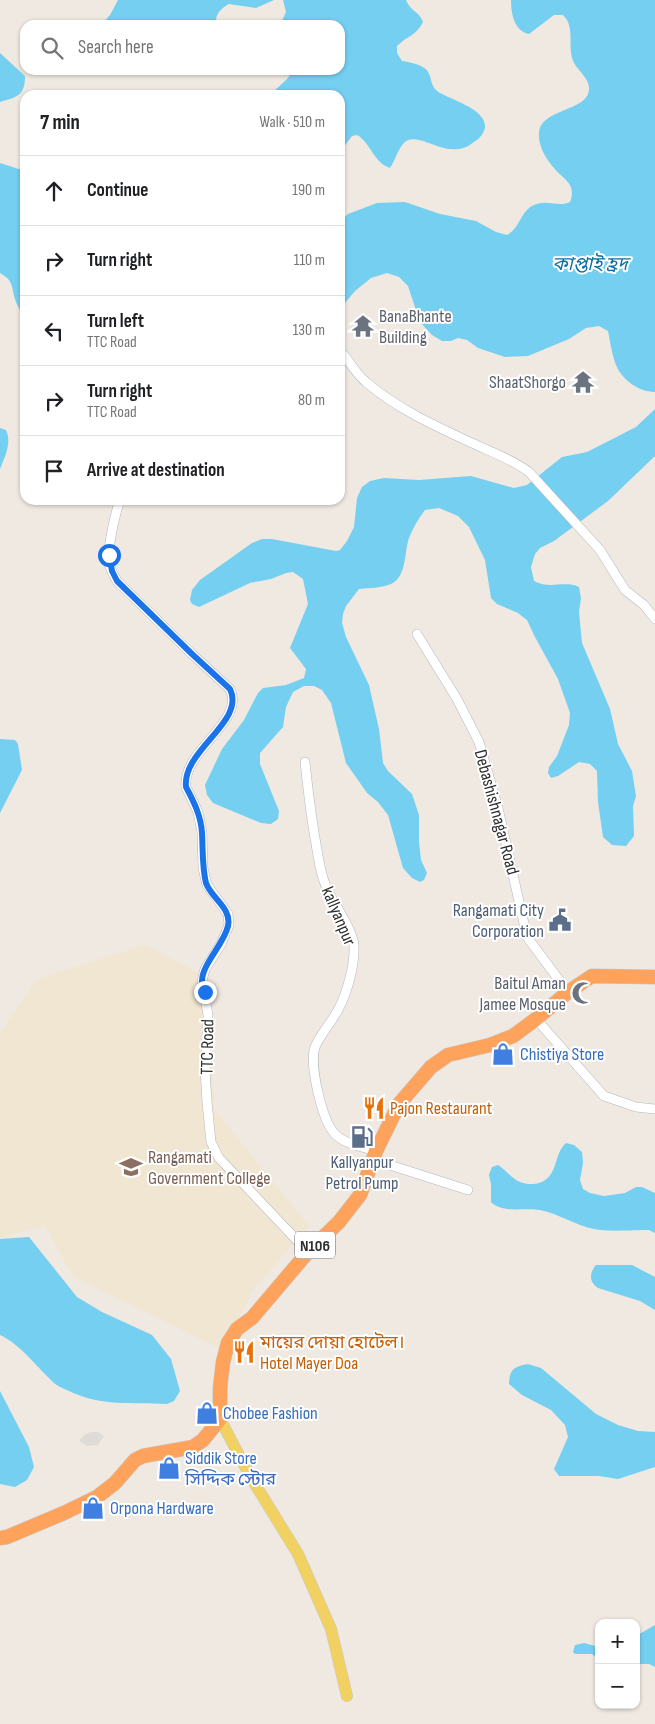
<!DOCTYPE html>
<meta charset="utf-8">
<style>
body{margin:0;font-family:"Sofia Sans Condensed","Noto Sans Bengali",sans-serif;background:#f6f6f6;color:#202124}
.controls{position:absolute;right:15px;bottom:15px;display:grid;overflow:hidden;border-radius:10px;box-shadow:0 1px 4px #0004}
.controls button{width:45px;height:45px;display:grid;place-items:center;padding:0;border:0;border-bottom:1px solid #e0e0e0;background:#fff;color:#202124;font:25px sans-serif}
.stop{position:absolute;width:15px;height:15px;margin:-11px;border:4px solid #1a73e8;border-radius:50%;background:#fff}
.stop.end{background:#1a73e8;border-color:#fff;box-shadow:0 1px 5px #0008}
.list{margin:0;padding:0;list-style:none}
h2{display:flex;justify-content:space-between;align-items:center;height:65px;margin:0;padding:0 20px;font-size:21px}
h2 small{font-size:16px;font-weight:400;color:#757577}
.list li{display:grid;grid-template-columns:32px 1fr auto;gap:15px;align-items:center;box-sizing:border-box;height:70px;padding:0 20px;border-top:1px solid #e0e0e0}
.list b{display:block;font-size:19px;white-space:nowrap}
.list p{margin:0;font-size:16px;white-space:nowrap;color:#757577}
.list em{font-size:16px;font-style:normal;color:#757577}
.icon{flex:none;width:28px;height:28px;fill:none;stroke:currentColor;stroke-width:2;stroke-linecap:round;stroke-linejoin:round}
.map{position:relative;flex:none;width:655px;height:1724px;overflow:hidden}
.search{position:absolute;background:#fff;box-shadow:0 1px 4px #0004;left:20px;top:20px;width:325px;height:55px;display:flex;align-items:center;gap:12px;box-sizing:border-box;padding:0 18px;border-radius:15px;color:#757577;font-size:19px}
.panel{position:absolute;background:#fff;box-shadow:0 1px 4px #0004;left:20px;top:90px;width:325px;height:415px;border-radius:15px}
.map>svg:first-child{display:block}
.education{fill:#f0e6d1}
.plaza{fill:#dfdcd8}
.water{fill:#75cff0}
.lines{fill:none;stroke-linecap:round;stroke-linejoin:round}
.minor-casing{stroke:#b4b7c1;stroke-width:10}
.major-casing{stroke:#c9c9c9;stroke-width:12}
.highway-casing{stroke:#c9c9c9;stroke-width:15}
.minor{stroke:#fff;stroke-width:9}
.major{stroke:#f2d163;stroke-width:11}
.highway{stroke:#ffa35c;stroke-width:14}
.route{stroke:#1a73e8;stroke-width:6}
.labels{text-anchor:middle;stroke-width:4;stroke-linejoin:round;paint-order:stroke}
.shield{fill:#fff;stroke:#6d6d6d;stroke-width:1}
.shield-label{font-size:16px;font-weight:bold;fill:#2e2e2e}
.worship-label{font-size:18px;fill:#5b616d;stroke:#fff;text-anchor:end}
.street-label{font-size:18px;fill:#2e2e2e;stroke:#fff}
.service-label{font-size:18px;fill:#4e5e75;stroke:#fff;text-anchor:end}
.shop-label{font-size:18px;fill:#366cbe;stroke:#fff;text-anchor:start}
.food-label{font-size:18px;fill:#c56008;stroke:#fff;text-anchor:start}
.education-label{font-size:18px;fill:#785e54;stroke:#fff;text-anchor:start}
.water-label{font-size:19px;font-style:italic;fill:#0d6fa3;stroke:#fff}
</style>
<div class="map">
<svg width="655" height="1724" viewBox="0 0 655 1724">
<rect width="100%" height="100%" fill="#efe9e1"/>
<!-- education -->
<path class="education" d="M 145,945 L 210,979 L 214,1109 L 309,1226 L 254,1289 L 221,1349 L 73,1276 L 45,1226 L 0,1237 L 0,1033 L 37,979 Z"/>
<!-- plaza -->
<path class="plaza" d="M 91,1432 L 98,1432 L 104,1436 L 98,1445 L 88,1446 L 79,1441 L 85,1434 Z"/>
<!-- water -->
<path class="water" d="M 118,0 L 274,0 L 256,8 L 229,4 C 220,9 215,14 216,25 L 101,25 L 110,15 Z
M 283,0 L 406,0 C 411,12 419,11 423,22 C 417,35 407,36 397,46 L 397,53 L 402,61 C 444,67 421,83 442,94 C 455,101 486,110 485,127 C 484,134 479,139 474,142 C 449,162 425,134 408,140 C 399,144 396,160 390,168 C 373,162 371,143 357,135 L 352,136 L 340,152 L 340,95 L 270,95 L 287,79 L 294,70 L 340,70 L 340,25 L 280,25 L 286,12 Z
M 511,0 L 655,0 L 655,392 C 637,392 618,377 614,359 C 611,350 610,340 608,331 L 599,326 L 586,328 L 569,339 L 528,356 L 505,357 L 478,348 L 467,340 L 458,338 L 451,341 L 442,341 L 432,335 L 420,322 L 408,286 L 399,277 L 387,273 L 371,278 L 355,291 L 340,309 L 340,222 L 348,214 L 377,203 L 405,202 L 440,214 L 476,221 L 496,232 L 507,235 C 520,228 520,213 532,206 C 546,198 558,208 570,202 C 577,184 564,180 554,168 C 546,159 538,146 539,133 C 541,107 591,112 589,87 C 588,76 575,69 572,58 C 568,42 575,27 563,15 L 554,15 L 529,34 C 514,31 511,13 511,0 Z
M 0,53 L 25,76 C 25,96 17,97 0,102 Z
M 0,163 L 25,171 L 25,317 C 21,311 17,306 15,299 C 11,286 14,281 0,273 Z
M 655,409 L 655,456 L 608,501 L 554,541 L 540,548 L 535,554 L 531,567 L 534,581 C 551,590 563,580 579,587 L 581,598 L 579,612 L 582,643 L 610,709 L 618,744 L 632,771 L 636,796 L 633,806 L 634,836 L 626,846 L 612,845 L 603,837 L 598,802 L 597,771 L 590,764 L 579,762 L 558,776 L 551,778 L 548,773 L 549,767 L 557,756 L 569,725 L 570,713 L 558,679 L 535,637 L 527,620 L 518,613 L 497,604 L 491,598 L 485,560 L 469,527 L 458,516 L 439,508 L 425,510 C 418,519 413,528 409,538 C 404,552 407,577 391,584 C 382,588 369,588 359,589 L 346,606 L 343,614 L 342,623 L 346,637 L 369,685 L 379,729 L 383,763 L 388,771 L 412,794 L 419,815 L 419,842 L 421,860 L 427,873 L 424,880 L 420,882 L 412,878 L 403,868 L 388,815 L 378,802 L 367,793 L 346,763 L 331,703 L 322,690 L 314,686 L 304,686 L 293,692 L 286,707 L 283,727 L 260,753 L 260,764 L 279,811 L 278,819 L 271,824 L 261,823 L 213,803 L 207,795 L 205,785 L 222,749 L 244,720 L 258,693 L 263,688 L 286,685 L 304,678 L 306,669 L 290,648 L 308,604 L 303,579 L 293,572 L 286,573 L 271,579 L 250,583 L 199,607 L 192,604 L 190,600 L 192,590 L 200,580 L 252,543 L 262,539 L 272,539 L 336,551 L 340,550 L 347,541 L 354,527 L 357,498 L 362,487 L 370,481 L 384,478 L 419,480 L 471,476 L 514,488 L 527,485 L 562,457 L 587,452 L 636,427 Z
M 0,428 L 6,430 C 12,443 5,456 0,469 Z
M 0,739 L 15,740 L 18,744 L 22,770 L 0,813 Z
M 566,1143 L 574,1145 L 582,1152 L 583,1163 L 580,1180 L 583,1189 L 590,1193 L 604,1196 L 625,1193 L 636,1187 L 642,1187 L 655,1193 L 655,1233 L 649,1230 C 634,1230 608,1232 594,1229 C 575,1225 559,1214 540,1210 C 525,1207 503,1214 491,1202 L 491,1184 L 489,1175 L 492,1167 L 498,1165 C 506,1170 512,1179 520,1182 C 525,1184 533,1185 539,1183 C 559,1177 553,1154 566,1143 Z
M 29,1237 L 77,1297 L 102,1312 L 152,1335 L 171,1359 L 180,1391 L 174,1401 L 167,1404 C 132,1402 102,1407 69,1391 C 63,1388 56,1386 52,1381 C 36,1366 20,1344 0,1335 L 0,1239 Z
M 596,1265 L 632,1265 L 655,1277 L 655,1310 L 640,1301 L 598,1288 C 589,1282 589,1273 596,1265 Z
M 528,1364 L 541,1368 L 596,1414 L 618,1425 L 638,1431 L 655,1432 L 655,1467 L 618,1479 L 599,1476 L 559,1476 L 554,1469 L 568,1437 L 565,1425 L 551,1410 L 522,1395 L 509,1384 C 510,1368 514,1367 528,1364 Z
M 0,1391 L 29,1447 L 34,1467 L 27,1480 L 15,1487 L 0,1484 Z
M 655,1625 L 655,1667 L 649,1664 L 636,1664 L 636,1636 Z
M 584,1643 L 599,1647 L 599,1660 L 592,1654 L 575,1654 L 573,1652 L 575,1645 Z"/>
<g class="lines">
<defs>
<path id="minor" d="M 340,354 L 344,355 C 351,364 357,375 366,382 C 396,408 435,426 472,443 C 491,452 512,459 529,472 L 600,550 L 625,590 L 644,605 L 655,619
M 120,500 C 115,514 107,549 109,563 C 110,570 114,575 117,581 L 192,654 L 230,689 C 246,722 182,750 186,787 L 198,812 L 202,832 L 203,868 L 207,885 L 228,914 L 229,925 L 221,944 L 205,969 L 202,981 L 208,1015 L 205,1070 L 207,1102 L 211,1142 L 219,1158 L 308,1252
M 417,634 L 457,699 L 479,742 L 498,808 L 527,937 L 568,992
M 305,762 C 308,790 311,817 316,844 C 318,856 320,870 324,881 C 330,900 353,928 354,946 C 355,964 347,993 339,1008 C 332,1022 321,1033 315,1047 C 309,1064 322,1121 335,1134 C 344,1144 363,1147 376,1151
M 536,1019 L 604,1096 L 636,1107 L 655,1109
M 374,1160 L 468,1190"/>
<path id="major" d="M 220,1419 L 250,1476 L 298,1554 L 331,1629 L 347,1696"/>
<path id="highway" d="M 0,1538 L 7,1537 L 64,1513 L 97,1497 L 115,1483 L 135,1460 L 143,1456 L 193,1447 L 203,1440 L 220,1419 L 220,1388 L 223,1362 L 228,1343 L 237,1329 L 252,1318 L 308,1252 L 339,1222 L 360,1195 L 376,1151 L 399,1104 L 431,1067 L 448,1055 L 490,1045 L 513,1036 L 536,1019 L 568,992 L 592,976 L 655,977"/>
</defs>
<!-- minor casing -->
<use href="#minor" class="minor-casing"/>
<!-- major casing -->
<use href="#major" class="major-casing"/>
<!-- highway casing -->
<use href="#highway" class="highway-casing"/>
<!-- minor -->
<use href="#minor" class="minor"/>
<!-- major -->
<use href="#major" class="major"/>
<!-- highway -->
<use href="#highway" class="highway"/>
</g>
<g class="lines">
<!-- route -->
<path class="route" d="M 109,555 L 112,571 L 117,581 L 192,654 L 230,689 C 246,722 182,750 186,787 C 194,802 201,816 202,833 C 203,850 202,867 206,883 C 211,898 232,908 228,926 C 224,944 202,964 202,981 C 203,984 204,989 205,992"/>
</g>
<!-- icons -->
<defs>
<symbol id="temple-bare" viewBox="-9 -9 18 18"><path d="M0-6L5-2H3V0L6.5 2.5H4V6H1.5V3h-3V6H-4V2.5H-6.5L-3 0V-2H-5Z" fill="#6b7280" stroke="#fff" stroke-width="2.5" paint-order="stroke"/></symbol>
<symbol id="civic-bare" viewBox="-9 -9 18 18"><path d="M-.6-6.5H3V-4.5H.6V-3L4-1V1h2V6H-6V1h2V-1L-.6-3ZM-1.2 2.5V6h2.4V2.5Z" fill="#5c6f8a" stroke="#fff" stroke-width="2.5" paint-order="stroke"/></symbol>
<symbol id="mosque-bare" viewBox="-9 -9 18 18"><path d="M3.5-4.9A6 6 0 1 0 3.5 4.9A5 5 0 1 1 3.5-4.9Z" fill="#6b7280" stroke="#fff" stroke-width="2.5" paint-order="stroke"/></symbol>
<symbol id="shop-bare" viewBox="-9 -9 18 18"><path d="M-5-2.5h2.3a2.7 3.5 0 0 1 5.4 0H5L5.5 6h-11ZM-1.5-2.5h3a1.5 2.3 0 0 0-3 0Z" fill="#3f7fe0" stroke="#fff" stroke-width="2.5" paint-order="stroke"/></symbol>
<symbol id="restaurant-bare" viewBox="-9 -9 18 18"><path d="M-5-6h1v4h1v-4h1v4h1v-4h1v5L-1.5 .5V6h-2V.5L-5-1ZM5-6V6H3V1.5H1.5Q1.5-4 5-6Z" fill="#e8710a" stroke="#fff" stroke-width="2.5" paint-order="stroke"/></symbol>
<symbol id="fuel-bare" viewBox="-9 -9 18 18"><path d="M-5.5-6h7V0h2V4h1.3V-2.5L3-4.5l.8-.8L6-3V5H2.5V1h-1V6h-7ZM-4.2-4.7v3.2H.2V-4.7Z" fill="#5c6f8a" stroke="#fff" stroke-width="2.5" paint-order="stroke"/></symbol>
<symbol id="university-bare" viewBox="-9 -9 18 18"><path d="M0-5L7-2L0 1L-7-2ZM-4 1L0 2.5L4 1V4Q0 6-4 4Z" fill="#8d6e63" stroke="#fff" stroke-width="2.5" paint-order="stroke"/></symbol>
</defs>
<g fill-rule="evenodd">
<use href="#temple-bare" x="347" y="310" width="32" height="32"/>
<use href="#temple-bare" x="567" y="366" width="32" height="32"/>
<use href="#civic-bare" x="544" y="904" width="32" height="32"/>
<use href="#mosque-bare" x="567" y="977" width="32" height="32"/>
<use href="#shop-bare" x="487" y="1038" width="32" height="32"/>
<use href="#restaurant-bare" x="358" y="1092" width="32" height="32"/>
<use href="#fuel-bare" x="346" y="1121" width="32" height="32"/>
<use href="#university-bare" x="115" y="1151" width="32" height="32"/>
<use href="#restaurant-bare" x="228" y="1336" width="32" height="32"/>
<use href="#shop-bare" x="191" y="1397" width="32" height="32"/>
<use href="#shop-bare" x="153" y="1452" width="32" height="32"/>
<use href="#shop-bare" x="77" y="1492" width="32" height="32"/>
</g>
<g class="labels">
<!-- shield labels -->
<rect class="shield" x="295" y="1231.5" width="40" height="27" rx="4"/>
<g class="shield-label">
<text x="315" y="1251">N106</text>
</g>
<!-- worship labels -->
<g class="worship-label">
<text x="379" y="322" text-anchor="start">BanaBhante<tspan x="379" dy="21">Building</tspan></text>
<text x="566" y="388">ShaatShorgo</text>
<text x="566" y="989">Baitul Aman<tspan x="566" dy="21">Jamee Mosque</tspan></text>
</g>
<!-- street labels -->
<g class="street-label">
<text transform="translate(497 812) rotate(75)" y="6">Debashishnagar Road</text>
<text transform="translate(339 916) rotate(67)" y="6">kallyanpur</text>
<text transform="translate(207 1047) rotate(-89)" y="6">TTC Road</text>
</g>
<!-- service labels -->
<g class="service-label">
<text x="544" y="916">Rangamati City<tspan x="544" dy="21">Corporation</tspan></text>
<text x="362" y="1168" text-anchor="middle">Kallyanpur<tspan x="362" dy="21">Petrol Pump</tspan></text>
</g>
<!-- shop labels -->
<g class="shop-label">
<text x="520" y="1060">Chistiya Store</text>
<text x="223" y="1419">Chobee Fashion</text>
<text x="185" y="1464">Siddik Store<tspan x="185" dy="21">সিদ্দিক স্টোর</tspan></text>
<text x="110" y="1514">Orpona Hardware</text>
</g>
<!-- food labels -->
<g class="food-label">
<text x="390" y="1114">Pajon Restaurant</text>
<text x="260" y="1348">মায়ের দোয়া হোটেল।<tspan x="260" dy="21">Hotel Mayer Doa</tspan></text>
</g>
<!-- education labels -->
<g class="education-label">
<text x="148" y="1163">Rangamati<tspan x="148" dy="21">Government College</tspan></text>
</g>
<!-- water labels -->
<g class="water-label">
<text x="590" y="270">কাপ্তাই হ্রদ</text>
</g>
</g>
</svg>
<div class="controls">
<button>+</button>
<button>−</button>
</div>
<div class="stop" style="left:109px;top:555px"></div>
<div class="stop end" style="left:205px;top:992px"></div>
<div class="search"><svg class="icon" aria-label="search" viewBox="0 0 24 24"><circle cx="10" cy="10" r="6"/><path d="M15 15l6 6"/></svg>Search here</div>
<section class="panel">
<h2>7 min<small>Walk · 510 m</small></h2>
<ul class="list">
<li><svg class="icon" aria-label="ahead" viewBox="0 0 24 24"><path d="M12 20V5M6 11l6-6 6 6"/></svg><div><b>Continue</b></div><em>190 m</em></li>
<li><svg class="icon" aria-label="right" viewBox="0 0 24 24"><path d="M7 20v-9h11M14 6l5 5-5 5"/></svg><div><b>Turn right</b></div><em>110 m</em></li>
<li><svg class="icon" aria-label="left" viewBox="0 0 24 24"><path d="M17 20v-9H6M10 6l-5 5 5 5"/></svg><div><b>Turn left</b><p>TTC Road</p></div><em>130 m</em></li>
<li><svg class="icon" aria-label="right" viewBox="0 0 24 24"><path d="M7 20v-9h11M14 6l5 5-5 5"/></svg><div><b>Turn right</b><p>TTC Road</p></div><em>80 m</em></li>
<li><svg class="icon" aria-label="arrive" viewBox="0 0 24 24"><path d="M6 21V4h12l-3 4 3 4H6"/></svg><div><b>Arrive at destination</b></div></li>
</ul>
</section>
</div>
